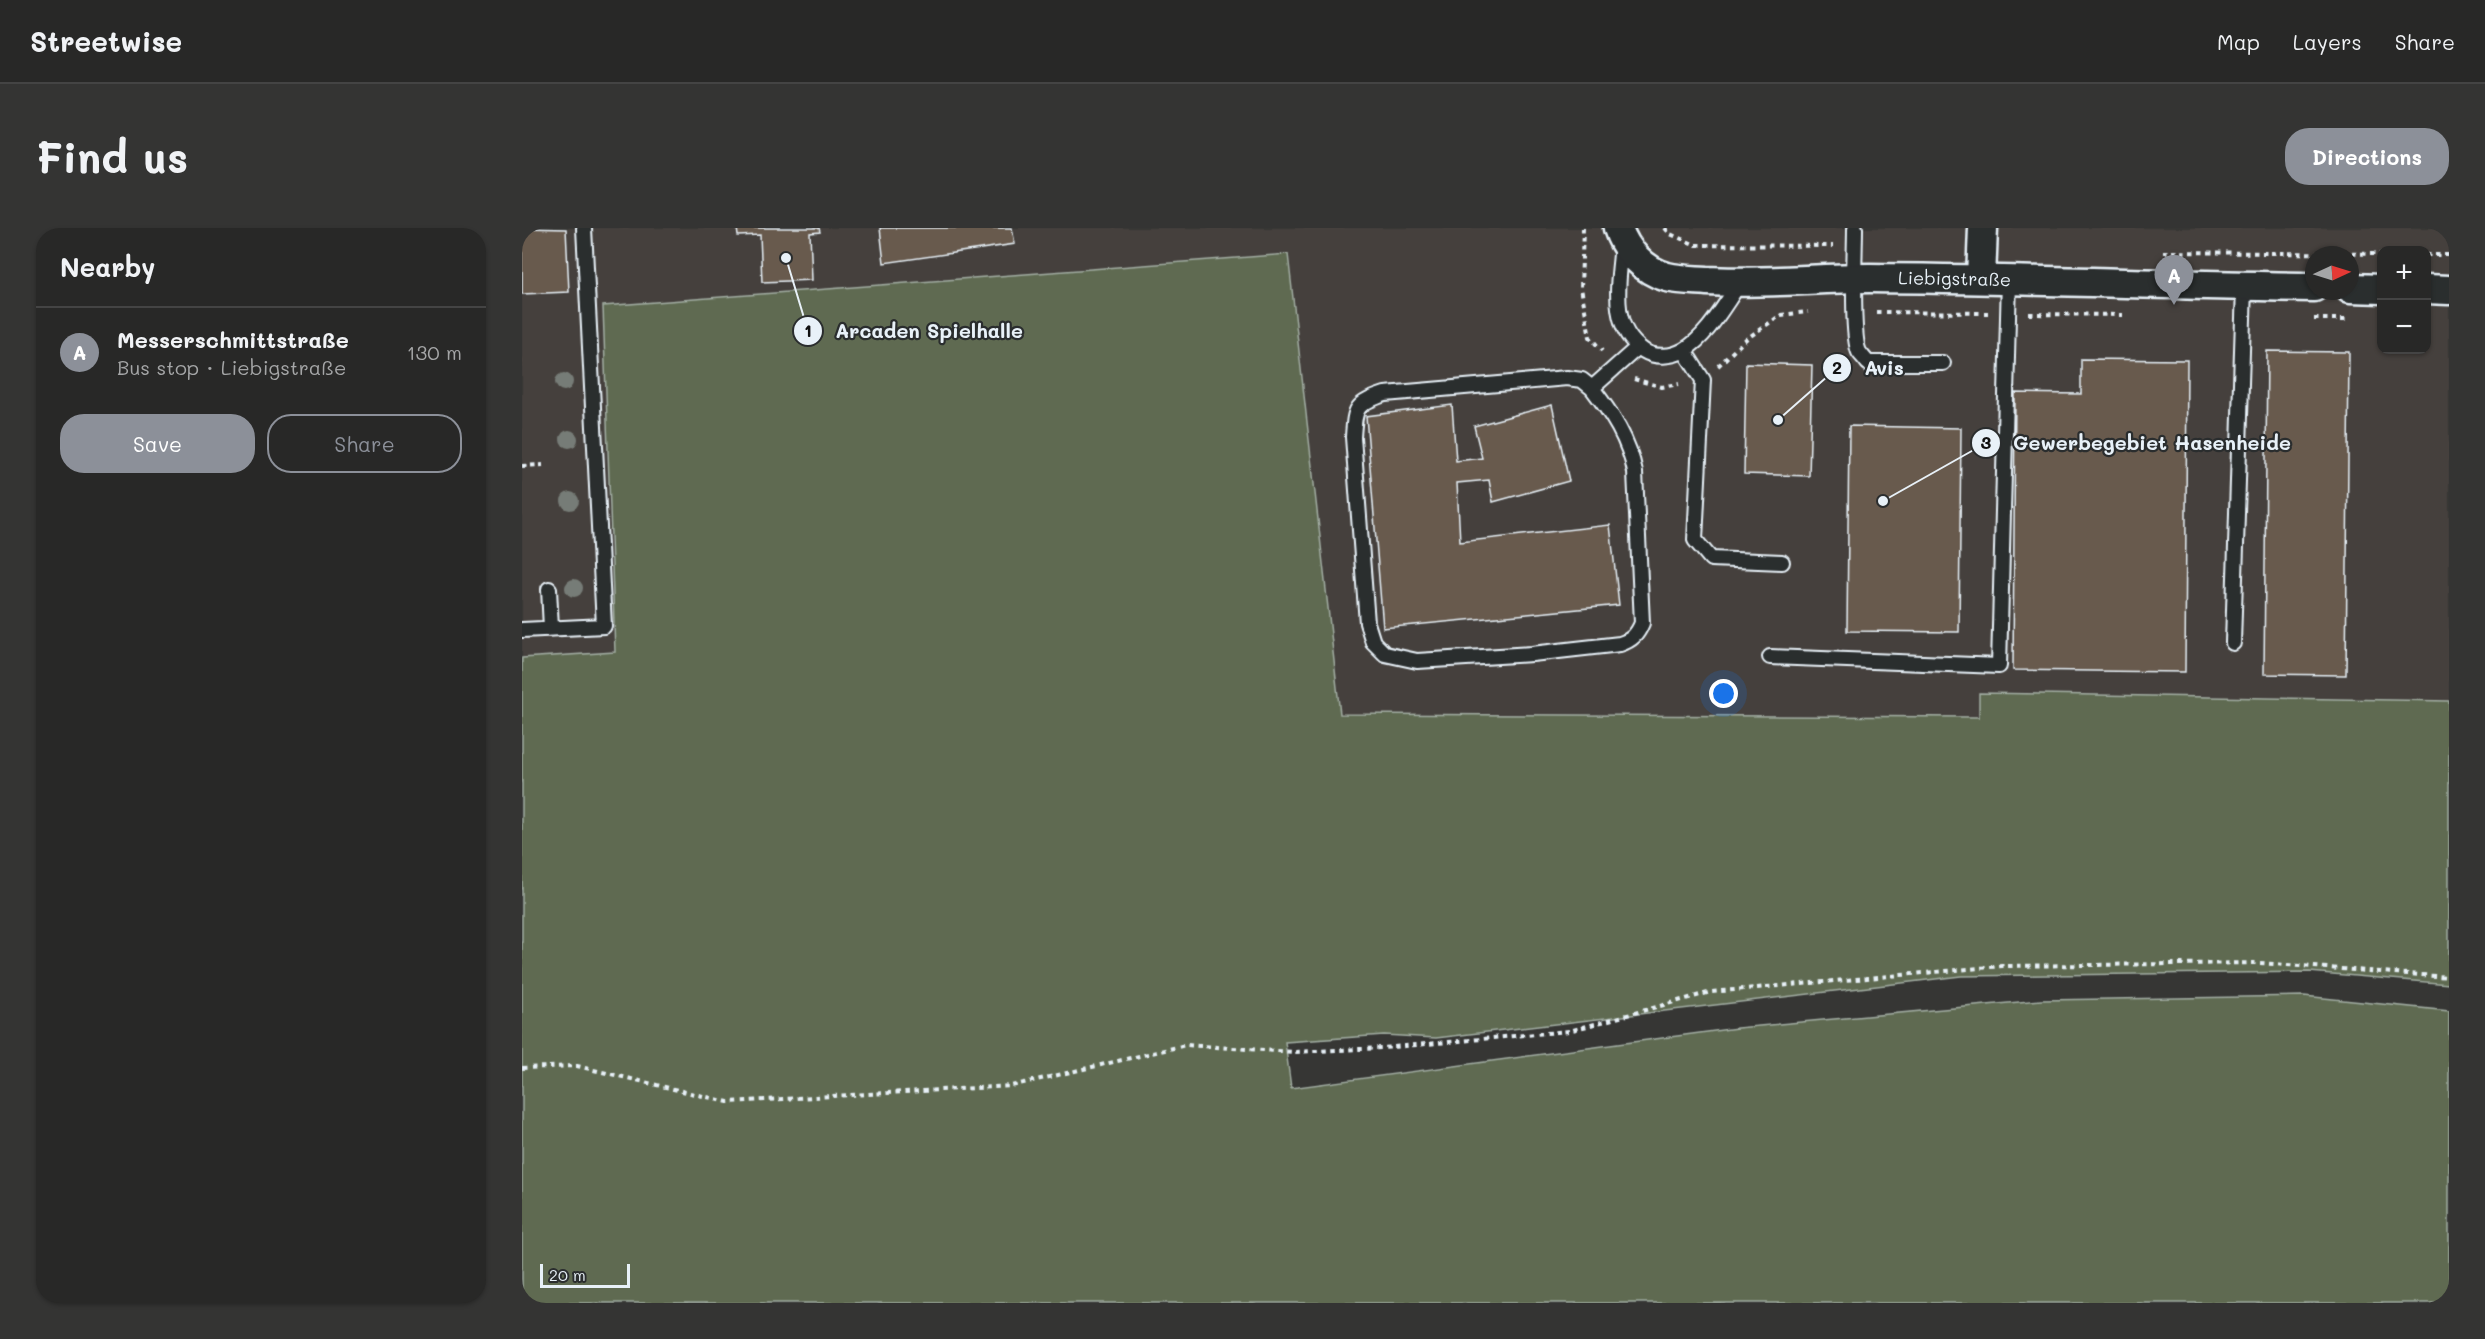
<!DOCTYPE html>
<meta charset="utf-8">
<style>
body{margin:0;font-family:Mali,sans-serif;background:#343433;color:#f1f3f6}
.controls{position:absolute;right:18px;top:18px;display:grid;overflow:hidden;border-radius:12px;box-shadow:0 2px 4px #0004}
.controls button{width:54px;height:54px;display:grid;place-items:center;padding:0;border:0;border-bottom:2px solid #444;background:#282827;color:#f1f3f6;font:30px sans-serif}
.compass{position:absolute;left:1783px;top:18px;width:54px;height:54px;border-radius:50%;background:#282827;box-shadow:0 2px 4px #0004;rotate:86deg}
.scale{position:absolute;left:18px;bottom:15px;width:90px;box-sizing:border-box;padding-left:6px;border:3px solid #e8f1f8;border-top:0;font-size:16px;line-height:21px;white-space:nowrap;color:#e8f1f8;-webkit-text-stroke:4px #2a2d2e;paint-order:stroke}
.you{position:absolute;left:1202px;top:466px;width:21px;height:21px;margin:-15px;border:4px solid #fff;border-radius:50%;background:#1a73e8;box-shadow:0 0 0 9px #1a73e833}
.badge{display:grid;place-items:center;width:39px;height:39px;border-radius:50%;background:#8c9099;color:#fff;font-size:20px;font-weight:700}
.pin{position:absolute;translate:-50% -50px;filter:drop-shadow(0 2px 3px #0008)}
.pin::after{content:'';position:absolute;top:32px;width:21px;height:18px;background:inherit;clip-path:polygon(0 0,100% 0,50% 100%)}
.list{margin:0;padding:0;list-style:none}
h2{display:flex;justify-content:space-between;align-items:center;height:78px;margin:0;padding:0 24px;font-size:26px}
h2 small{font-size:20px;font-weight:400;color:#a5a6a7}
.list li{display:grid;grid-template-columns:39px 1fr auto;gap:18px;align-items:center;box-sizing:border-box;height:90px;padding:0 24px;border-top:2px solid #444}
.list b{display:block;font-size:22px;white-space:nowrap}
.list p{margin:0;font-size:20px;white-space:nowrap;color:#a5a6a7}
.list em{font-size:20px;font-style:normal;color:#a5a6a7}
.actions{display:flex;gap:12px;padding:18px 24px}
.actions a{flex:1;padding:14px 0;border:2px solid #8c9099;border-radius:24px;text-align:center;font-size:21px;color:#8c9099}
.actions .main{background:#8c9099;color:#fff}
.map{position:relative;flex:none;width:1927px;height:1075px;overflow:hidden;border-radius:24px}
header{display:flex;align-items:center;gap:36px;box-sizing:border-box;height:84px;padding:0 30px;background:#282827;border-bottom:2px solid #444}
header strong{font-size:28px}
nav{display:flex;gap:33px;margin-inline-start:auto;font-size:21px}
.intro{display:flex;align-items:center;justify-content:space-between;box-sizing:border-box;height:144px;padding:0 36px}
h1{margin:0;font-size:42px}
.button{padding:15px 27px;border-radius:24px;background:#8c9099;color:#fff;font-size:21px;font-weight:700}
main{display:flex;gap:36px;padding:0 36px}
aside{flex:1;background:#282827;border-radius:24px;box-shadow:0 2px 4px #0004}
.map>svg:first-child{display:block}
.built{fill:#45413c;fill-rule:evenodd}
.green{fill:#5e6a51;stroke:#a3aea4;stroke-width:1.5}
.building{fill:#675a4e;stroke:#e8f1f8;stroke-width:1.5}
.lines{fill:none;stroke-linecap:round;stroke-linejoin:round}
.lane-casing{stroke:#e8f1f8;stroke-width:18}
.street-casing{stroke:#e8f1f8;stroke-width:33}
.path{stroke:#e8f1f8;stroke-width:4;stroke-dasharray:4.5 4.5;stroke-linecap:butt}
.lane{stroke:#2a2d2e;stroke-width:14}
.street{stroke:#2a2d2e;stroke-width:28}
.tree{fill:#767b77}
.labels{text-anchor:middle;stroke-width:4.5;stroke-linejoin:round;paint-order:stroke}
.street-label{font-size:18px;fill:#e8f1f8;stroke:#2a2d2e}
.leader{fill:none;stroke:#e8f1f8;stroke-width:2}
.callout-dot{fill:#e8f1f8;stroke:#2a2d2e;stroke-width:2}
.mark-label{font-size:18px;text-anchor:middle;font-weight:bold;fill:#111}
.callout-label{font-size:20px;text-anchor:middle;font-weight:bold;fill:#e8f1f8;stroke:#2a2d2e;stroke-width:4.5;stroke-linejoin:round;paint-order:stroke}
</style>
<header>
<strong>Streetwise</strong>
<nav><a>Map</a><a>Layers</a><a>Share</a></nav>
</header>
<div class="intro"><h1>Find us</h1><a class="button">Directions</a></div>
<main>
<aside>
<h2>Nearby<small></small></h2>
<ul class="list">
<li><span class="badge">A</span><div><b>Messerschmittstraße</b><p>Bus stop · Liebigstraße</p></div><em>130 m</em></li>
</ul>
<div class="actions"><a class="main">Save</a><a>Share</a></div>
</aside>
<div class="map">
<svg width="1927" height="1075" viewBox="0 0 1927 1075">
<rect width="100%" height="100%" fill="#363634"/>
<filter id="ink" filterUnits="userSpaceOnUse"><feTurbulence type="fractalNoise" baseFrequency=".0167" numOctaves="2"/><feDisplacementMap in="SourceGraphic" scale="12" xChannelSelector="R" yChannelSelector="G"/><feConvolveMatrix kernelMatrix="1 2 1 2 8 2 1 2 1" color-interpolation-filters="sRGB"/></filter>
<g filter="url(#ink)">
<!-- built -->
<path class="built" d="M 0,0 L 1927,0 L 1927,473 L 1458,466 L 1458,489 L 818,486 L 766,26 L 81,78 L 93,425 L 0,430 ZM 1860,22 L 1904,22 L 1904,122 L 1860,122 ZM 1792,27 L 1828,27 L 1828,63 L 1792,63 Z"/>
<!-- green -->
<path class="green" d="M 766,26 L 818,486 L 1457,489 L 1457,465 L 1927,473 L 1927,756 L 1787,744 L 1439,748 L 914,810 L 862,807 L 763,814 L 769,860 L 1215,800 L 1519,772 L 1782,768 L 1927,783 L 1927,1075 L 0,1075 L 0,430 L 93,424 L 81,78 Z"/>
<!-- building -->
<path class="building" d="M 0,0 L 44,1 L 47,64 L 0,66 Z
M 215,0 L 297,0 L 298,4 L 288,5 L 290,52 L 240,54 L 238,7 L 216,8 Z
M 358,0 L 490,0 L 493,16 L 362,35 Z
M 1745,123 L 1827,124 L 1824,447 L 1742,446 Z
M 1559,131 L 1665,132 L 1663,444 L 1491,442 L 1493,165 L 1559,166 Z
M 1224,135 L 1290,137 L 1287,248 L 1222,246 Z
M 930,177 L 934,233 L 960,230 L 952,198 L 1030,177 L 1047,253 L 971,274 L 967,252 L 935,255 L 938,314 L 1088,297 L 1097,377 L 861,400 L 844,188 Z
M 1327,198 L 1439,200 L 1437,404 L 1325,403 Z"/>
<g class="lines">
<defs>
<path id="lane" d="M 1333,0 C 1333,23 1329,107 1337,124 C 1339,127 1343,131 1346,135 L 1421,135
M 1100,16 C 1097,53 1086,99 1122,123 C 1133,130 1150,129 1162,122 C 1186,108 1202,77 1218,55
M 1162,122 L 1181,152 L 1173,312 L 1189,331 L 1260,334
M 1070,160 L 1060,152 L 1045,150 L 863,166 C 833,176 833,179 831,209 L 845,395 L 851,414 L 863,426 L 895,433 L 1010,426 L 1098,416 C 1110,412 1115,407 1120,395 L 1113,244 C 1107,212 1090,186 1070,160 L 1116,119
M 27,361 L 29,400
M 0,402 L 82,398 L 62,0
M 1711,415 L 1722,58
M 1248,429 L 1477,438 L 1487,51"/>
<g id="street">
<path id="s1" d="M 1096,0 C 1103,22 1122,43 1145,49 C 1158,52 1172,52 1185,53 C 1240,56 1294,50 1348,50 C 1496,51 1644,57 1792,59"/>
<path d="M 1459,51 L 1461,0"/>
<path d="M 1828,60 L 1860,61"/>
<path d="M 1904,61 L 1927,62"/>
</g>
</defs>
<!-- lane casing -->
<use href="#lane" class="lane-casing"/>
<!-- street casing -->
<use href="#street" class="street-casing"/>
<!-- path -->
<path class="path" d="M 1061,0 L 1059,60 L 1068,109 L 1080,123
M 1143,0 L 1148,6 L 1174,17 L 1311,18
M 1641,24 L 1860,26
M 1904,27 L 1927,27
M 1354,84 L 1466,85
M 1507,86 L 1601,87
M 1792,91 L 1826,91
M 1196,138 L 1224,111 L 1259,87 L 1286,84
M 1112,151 L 1140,159 L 1157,156
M 0,238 L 21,237
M 0,840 L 55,838 L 206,874 L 489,858 L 664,817 L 771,824 L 861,820 L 1047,803 L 1189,764 L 1480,738 L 1738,735 L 1927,749"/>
<!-- lane -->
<use href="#lane" class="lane"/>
<!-- street -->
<use href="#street" class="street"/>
</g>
<!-- trees -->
<g class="tree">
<circle cx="42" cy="154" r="9"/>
<circle cx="47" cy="211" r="9"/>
<circle cx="48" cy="273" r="9"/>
<circle cx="52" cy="360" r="9"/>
</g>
</g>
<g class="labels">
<!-- street labels -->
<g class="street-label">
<text dy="6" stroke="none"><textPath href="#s1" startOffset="360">Liebigstraße</textPath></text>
</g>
</g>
<!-- callouts -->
<path class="leader" d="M264 30L286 103M1256 192L1315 140M1361 273L1464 215"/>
<g class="callout-dot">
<circle cx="264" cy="30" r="6"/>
<circle cx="1256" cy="192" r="6"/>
<circle cx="1361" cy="273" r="6"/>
<circle cx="286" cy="103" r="15"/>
<circle cx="1315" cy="140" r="15"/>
<circle cx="1464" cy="215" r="15"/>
</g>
<g class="mark-label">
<text x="286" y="109">1</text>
<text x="1315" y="146">2</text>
<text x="1464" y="221">3</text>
</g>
<g class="callout-label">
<text x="407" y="110">Arcaden Spielhalle</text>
<text x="1362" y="147">Avis</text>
<text x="1630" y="222">Gewerbegebiet Hasenheide</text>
</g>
</svg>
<div class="controls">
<button>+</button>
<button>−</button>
</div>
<svg class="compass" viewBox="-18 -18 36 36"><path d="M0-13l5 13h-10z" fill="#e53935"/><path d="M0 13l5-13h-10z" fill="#a5a6a7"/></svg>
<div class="scale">20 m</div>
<div class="you"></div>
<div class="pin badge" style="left:1652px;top:77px">A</div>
</div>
</main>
